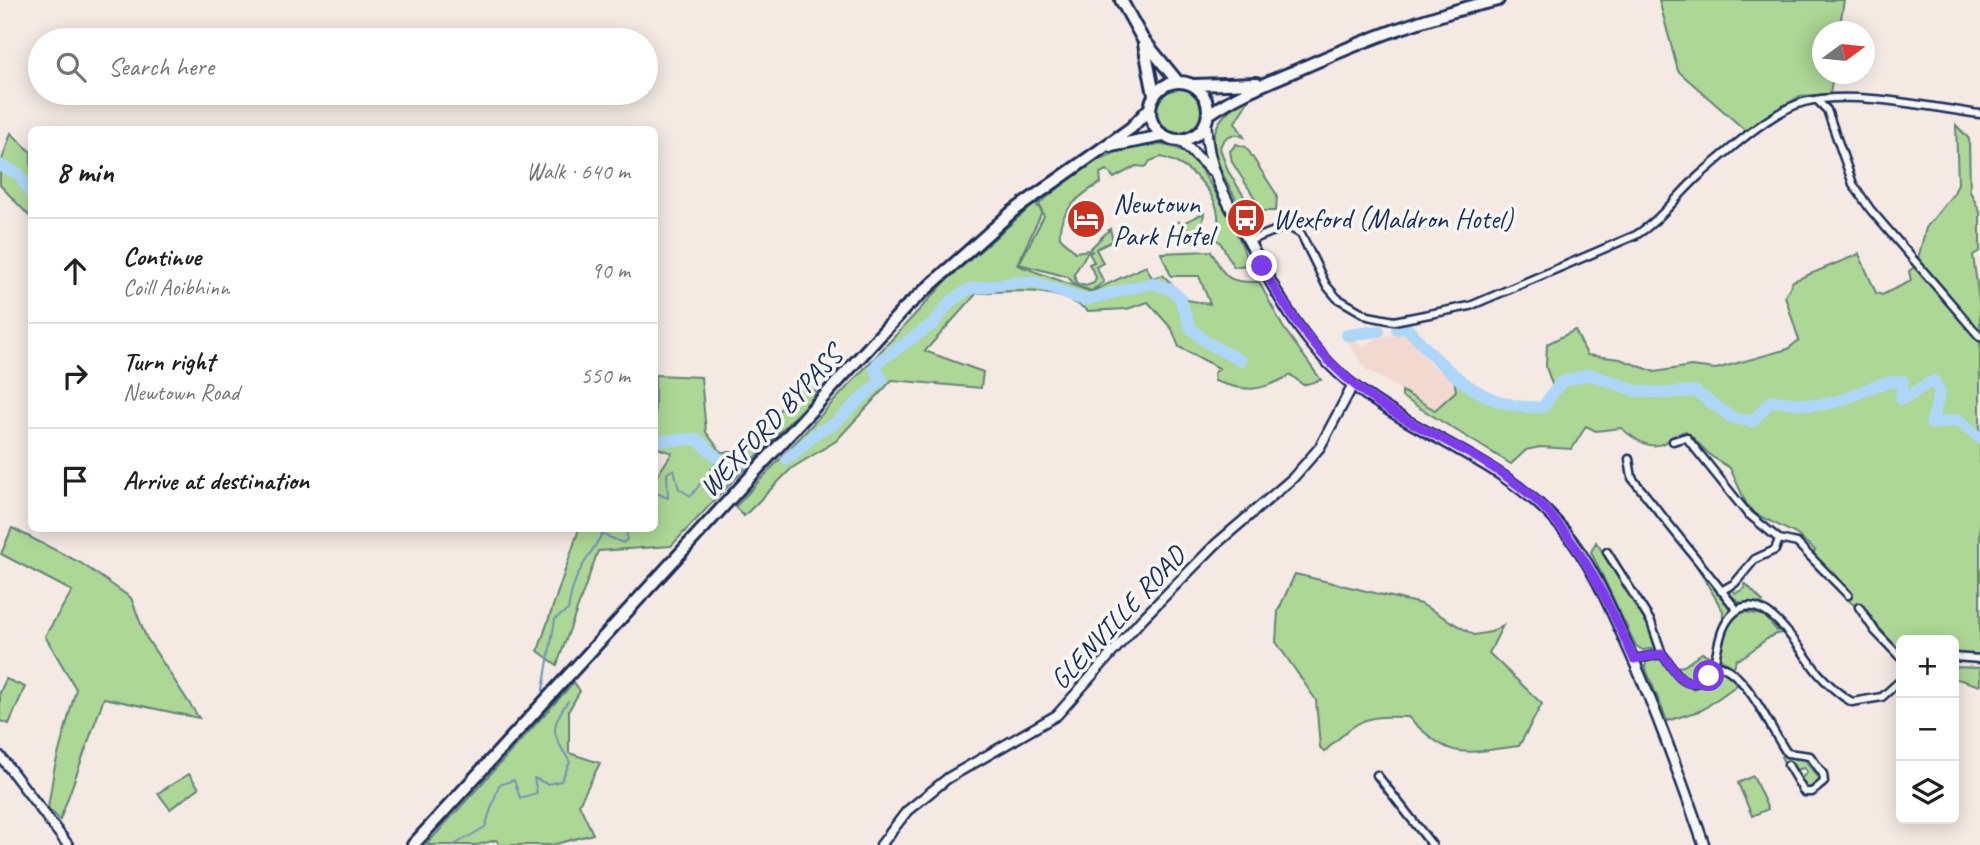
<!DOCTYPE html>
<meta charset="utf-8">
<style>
body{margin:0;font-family:Caveat,sans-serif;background:#f2f2f2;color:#202124}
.controls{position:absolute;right:21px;bottom:21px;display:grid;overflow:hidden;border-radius:10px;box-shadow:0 4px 18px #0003}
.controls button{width:63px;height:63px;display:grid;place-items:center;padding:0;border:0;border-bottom:2px solid #e0e0e0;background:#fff;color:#202124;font:35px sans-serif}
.compass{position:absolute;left:1812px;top:21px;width:63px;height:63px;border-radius:50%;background:#fff;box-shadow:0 4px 18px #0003;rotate:75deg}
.stop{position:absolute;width:21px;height:21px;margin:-16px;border:5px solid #7c3aed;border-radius:50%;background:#fff}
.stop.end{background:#7c3aed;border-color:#fff;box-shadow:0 2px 7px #0008}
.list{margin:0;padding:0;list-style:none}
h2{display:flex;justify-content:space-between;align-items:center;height:91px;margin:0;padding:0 28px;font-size:30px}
h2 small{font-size:23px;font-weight:400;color:#757577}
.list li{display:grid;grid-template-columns:46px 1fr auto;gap:21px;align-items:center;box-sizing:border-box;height:105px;padding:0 28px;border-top:2px solid #e0e0e0}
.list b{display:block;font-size:26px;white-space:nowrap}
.list p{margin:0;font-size:23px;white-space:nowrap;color:#757577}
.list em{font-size:23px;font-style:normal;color:#757577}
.icon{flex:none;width:38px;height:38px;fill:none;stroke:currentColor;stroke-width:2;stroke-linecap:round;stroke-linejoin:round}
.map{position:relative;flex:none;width:1980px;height:845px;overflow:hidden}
.search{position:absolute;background:#fff;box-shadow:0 4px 18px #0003;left:28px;top:28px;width:630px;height:77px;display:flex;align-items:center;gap:18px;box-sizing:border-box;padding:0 24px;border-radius:38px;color:#757577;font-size:26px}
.panel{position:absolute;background:#fff;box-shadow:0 4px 18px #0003;left:28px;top:126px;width:630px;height:406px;border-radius:10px}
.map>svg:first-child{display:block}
.built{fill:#f2d9d0}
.green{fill:#acd795;stroke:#64837a;stroke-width:2;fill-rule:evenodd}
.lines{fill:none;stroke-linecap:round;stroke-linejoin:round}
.stream{stroke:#7393ba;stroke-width:2}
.river{stroke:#aed6f8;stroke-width:12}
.minor-casing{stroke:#1b2f5e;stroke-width:11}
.tertiary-casing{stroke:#1b2f5e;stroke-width:13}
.secondary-casing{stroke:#1b2f5e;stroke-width:14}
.trunk-casing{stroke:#1b2f5e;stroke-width:16}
.minor{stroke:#f6f6f2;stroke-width:6}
.tertiary{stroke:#f6f6f2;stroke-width:8}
.secondary{stroke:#f6f6f2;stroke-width:9}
.trunk{stroke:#f6f6f2;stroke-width:10}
.route{stroke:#7c3aed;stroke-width:9}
.labels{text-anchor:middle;stroke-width:7;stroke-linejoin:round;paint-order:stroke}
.poi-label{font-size:28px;fill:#1b2f5e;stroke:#f6f6f2;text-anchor:start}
.street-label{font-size:28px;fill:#1b2f5e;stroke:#f6f6f2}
</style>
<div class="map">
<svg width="1980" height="845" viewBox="0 0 1980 845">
<rect width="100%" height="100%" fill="#f4e9e3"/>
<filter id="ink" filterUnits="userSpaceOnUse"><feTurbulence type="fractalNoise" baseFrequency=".0143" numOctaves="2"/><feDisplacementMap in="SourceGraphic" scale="14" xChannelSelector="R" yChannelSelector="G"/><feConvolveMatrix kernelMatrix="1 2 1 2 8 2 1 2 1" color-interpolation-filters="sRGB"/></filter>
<g filter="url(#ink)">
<!-- built -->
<path class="built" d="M 1396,334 L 1411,337 L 1431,364 L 1454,381 L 1456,390 L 1441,407 L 1435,410 L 1366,369 L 1347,341 L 1354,337 L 1362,347 L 1377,338 Z"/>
<!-- green -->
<path class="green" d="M 1659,0 L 1844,0 L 1839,31 L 1822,32 L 1822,74 L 1833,74 L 1830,94 L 1800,96 L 1746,131 L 1678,71 Z
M1155 111a25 25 0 1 1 50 0a25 25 0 1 1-50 0Z
M 1252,95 L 1235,122 L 1244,137 C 1233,132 1223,136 1220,148 L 1228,171 L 1257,217 L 1259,223 L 1254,227 C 1244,218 1238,202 1231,190 C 1207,146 1203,121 1252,95 Z
M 1956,125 L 1969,139 L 1970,191 L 1980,212 L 1980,251 L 1973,255 L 1980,308 L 1980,655 L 1954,654 L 1954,640 L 1901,640 L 1901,654 L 1859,603 L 1855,606 L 1847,599 L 1851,595 L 1813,555 L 1815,550 L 1796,534 L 1756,514 L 1747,505 L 1730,468 L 1711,456 L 1686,431 C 1678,433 1673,437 1666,442 C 1649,452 1634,438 1621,428 L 1596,431 L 1586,426 L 1572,449 L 1540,447 L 1526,450 L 1511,464 L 1402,397 L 1402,391 L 1435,410 L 1456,391 L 1454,378 L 1501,402 L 1542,407 L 1555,393 L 1546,367 L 1547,344 L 1575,330 L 1587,355 L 1620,359 L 1655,372 L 1691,366 L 1716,369 L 1788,349 L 1799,340 L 1785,296 L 1793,281 L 1859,254 L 1876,293 L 1882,295 L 1911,281 L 1909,271 L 1916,266 L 1926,228 L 1954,193 L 1958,183 Z
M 11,133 L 31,152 L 31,218 L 0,185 L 0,166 Z
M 1148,144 C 1162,144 1179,147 1190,156 C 1204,168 1250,250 1246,265 L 1234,267 L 1220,242 L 1211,237 L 1211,232 L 1216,233 C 1228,200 1191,164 1161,157 L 1150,161 L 1146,167 L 1136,166 L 1114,178 L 1107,170 L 1100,173 L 1101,183 C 1082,193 1057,212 1060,237 L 1075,252 L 1089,250 L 1110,229 L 1113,241 L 1096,249 L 1103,263 L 1096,267 L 1104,282 L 1091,291 L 1075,285 L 1068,277 L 1019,264 L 1044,216 L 1039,204 C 1080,171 1095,154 1148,144 ZM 1093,251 L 1089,253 L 1094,262 L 1089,264 L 1096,277 L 1094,283 L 1086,286 L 1076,283 L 1074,274 L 1087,253 Z
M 1236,144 L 1246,147 L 1277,195 L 1276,211 L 1263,211 L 1232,162 L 1230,151 Z
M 1035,203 L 1042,212 L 1017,265 L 1091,292 L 1146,266 L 1152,278 L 1163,275 L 1187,300 L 1210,304 L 1199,276 L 1171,276 L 1161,253 L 1211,251 C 1226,278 1226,283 1259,282 L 1283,327 L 1321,380 L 1303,385 L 1291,375 C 1261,391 1248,393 1215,381 L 1214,373 L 1219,368 L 1179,347 L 1172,329 L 1148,302 L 1127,309 L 1088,311 C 1056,286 1016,291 977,293 L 925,351 L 983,372 L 981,388 L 892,380 L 836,441 L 792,468 L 744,516 L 735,507 L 949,278 Z
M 1204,213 L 1201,235 L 1184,228 L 1178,221 L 1181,224 Z
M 655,375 L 701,377 L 706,432 L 721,452 L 738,452 L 806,383 L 817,393 L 671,546 L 598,551 L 557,665 L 538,651 L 579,529 L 654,528 L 655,479 L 672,453 L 655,447 Z
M 12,528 L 81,563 L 131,598 L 146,637 L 199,718 L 104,698 L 60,820 L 48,808 L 54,770 L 76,689 L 45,636 L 72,591 L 1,554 Z
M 1596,542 C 1608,561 1660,628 1655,648 L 1643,650 L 1636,646 L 1591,552 Z
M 1692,558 L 1730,607 L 1723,621 L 1723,611 Z
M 1295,574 L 1421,604 L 1474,635 L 1491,632 L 1503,625 L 1489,653 L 1542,704 L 1519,746 C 1460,753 1454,762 1408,717 C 1361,715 1359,720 1324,752 L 1320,747 L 1316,700 L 1276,642 L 1278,611 Z
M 1744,584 L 1746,584 L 1763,602 L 1758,606 L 1739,602 L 1730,594 L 1732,589 L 1736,593 L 1745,588 Z
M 1744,612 L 1764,615 L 1777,631 L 1780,627 L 1786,633 C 1767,631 1754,654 1736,660 L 1734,667 C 1730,665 1721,661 1719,656 C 1713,641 1731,617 1744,612 Z
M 1702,653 L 1712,657 L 1712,665 L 1696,680 L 1684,677 L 1676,667 L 1684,666 Z
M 1659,658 L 1676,680 L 1693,689 L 1709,683 L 1720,670 L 1732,677 L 1737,685 L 1702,710 L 1667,721 L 1645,667 L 1646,662 Z
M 1954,667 L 1980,668 L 1980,686 L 1954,678 Z
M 6,679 L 25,687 L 9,724 L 0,721 L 0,692 Z
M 574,682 L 580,691 L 569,710 L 569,753 L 600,763 L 579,804 L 593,834 L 552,845 L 500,845 L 496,840 L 477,845 L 426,845 Z
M 1784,754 L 1790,758 L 1804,756 L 1809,759 L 1806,761 L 1816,776 L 1820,774 L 1820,782 L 1811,789 L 1805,788 L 1800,780 L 1807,772 L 1804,768 L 1796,770 L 1789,761 L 1784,763 L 1781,756 Z
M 189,774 L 199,788 L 170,809 L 158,793 Z
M 1753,776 L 1768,809 L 1752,816 L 1738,783 Z"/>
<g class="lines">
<!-- stream -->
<path class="stream" d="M 654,492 L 668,498 L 667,473 L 674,469 L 679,489 L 691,496 L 719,459
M 543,690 L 555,619 L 568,610 C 574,571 584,566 602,534 L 623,543 L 627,539 L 626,529 L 633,528
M 454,845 L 485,827 L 499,785 L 514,780 L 520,798 L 537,793 L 534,778 L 547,784 L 561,781 L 570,762 C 553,734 548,729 568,701"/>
<!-- river -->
<path class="river" d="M 0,165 L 19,174 L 32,196
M 1397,329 L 1407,328 C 1445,369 1482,411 1543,407 L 1561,382 L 1589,374 L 1637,391 L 1666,393 L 1695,391 L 1731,417 L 1752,422 L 1771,401 C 1794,401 1812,409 1835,402 C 1862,394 1873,382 1903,381 L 1901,399 C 1914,396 1919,386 1934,381 L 1940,392 L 1931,424 L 1959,420 L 1980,438
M 1347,335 L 1379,331
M 654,441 L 697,439 L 719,459 L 745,462
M 787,459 L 819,431 L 833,425 L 882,379 L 875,369 L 879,361 L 934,323 L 950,302 L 968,289 L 1020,282 L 1037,283 L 1084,300 L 1152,283 L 1170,289 L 1180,298 L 1190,327 L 1206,342 L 1241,361"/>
<defs>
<path id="minor" d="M 1818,101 L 1827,110 L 1853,184 L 1870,209 L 1980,337
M 1249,241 L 1287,226 L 1301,234 L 1326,285 L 1337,298 L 1368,316 L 1394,321 L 1470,306 L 1636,235 C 1662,219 1679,193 1702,173 C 1728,151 1771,111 1804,102 C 1855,90 1928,107 1980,114
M 1673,441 L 1686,437 L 1747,513 L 1779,539 L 1775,550 L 1755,559 L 1735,583 L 1721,591
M 1629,459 L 1632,478 L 1737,610
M 1779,539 L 1797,543 L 1848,595
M 1607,552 L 1651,622 L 1662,654
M 1859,607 L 1875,631 L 1901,658
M 1954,657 L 1980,659
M 1634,659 L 1662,654 C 1674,666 1678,687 1700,682 C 1723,671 1711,632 1735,612 C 1766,586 1804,657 1819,674 C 1828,684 1839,695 1852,702 L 1882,697 L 1901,680
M 1715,664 C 1746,670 1769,727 1787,753 L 1810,756 L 1823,774 L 1824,782 L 1812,792 L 1804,792 L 1788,765
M 1377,775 L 1432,845"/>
<path id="tertiary" d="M 0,756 L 68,845
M 881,845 L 907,811 L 948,778 L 1057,715 L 1142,619 L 1216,544 L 1293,478 L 1320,447 L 1353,385"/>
<path id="secondary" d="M 1206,125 C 1207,171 1228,202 1249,242 C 1277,295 1305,348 1354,386 C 1421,438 1506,461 1562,528 C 1591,562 1608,603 1626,643 C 1656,709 1680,777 1704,845
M 1181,141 L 1211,170"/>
<path id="trunk" d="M 1121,0 L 1142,38 L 1178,82
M 1144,44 L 1154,95
M1150 111a29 29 0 1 1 58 0a29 29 0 1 1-58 0Z
M 1194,85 L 1257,83
M 1209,114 C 1236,95 1264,84 1295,71 C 1360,42 1428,15 1498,0
M 1111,146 L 1163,136
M 413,845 L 905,308 L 1012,212 L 1131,128 L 1150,108"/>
</defs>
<!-- minor casing -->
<use href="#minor" class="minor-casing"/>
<!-- tertiary casing -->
<use href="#tertiary" class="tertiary-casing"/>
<!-- secondary casing -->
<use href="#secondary" class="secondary-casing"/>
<!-- trunk casing -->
<use href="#trunk" class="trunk-casing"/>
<!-- minor -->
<use href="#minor" class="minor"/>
<!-- tertiary -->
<use href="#tertiary" class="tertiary"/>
<!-- secondary -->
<use href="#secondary" class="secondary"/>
<!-- trunk -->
<use href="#trunk" class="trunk"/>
</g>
</g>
<g class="lines" filter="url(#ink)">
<!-- route -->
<path class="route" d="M 1262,266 C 1295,328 1335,378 1396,414 C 1441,440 1489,460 1529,494 C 1581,539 1606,598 1634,659 L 1662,654 L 1677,674 L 1688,683 L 1700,682 L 1709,676"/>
</g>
<!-- icons -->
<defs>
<symbol id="bus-disc" viewBox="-11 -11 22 22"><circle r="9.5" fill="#c8321e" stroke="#f6f6f2"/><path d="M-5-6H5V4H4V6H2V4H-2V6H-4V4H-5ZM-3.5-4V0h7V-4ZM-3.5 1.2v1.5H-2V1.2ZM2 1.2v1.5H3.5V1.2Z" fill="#fff"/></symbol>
<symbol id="hotel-disc" viewBox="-11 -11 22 22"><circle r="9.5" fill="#c8321e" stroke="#f6f6f2"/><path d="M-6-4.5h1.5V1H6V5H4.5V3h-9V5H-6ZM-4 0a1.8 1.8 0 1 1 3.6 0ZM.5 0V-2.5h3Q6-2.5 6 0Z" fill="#fff"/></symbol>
</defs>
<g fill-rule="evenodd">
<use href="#bus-disc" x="1224" y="196" width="44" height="44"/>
<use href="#hotel-disc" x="1064" y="197" width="44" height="44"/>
</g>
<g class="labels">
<!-- poi labels -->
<g class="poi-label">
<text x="1113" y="213">Newtown<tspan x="1113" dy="32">Park Hotel</tspan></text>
<text x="1273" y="228">Wexford (Maldron Hotel)</text>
</g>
<!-- street labels -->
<g class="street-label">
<text transform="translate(770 421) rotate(-47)" y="10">WEXFORD BYPASS</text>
<text transform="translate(1117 617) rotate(-47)" y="10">GLENVILLE ROAD</text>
</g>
</g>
</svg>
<div class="controls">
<button>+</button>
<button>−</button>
<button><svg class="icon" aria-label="layers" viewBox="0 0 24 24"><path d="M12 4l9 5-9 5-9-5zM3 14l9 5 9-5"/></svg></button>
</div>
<svg class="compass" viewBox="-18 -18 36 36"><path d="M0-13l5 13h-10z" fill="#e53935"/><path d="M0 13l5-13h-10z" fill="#757577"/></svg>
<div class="stop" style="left:1709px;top:676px"></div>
<div class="stop end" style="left:1262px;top:266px"></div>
<div class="search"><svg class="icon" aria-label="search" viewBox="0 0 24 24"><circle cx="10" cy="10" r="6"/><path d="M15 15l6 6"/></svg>Search here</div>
<section class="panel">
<h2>8 min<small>Walk · 640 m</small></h2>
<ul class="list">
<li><svg class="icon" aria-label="ahead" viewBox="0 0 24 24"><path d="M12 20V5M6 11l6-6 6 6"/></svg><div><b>Continue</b><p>Coill Aoibhinn</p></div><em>90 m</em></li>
<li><svg class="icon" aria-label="right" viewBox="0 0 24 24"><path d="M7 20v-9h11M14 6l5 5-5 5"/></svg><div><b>Turn right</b><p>Newtown Road</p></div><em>550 m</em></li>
<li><svg class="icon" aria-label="arrive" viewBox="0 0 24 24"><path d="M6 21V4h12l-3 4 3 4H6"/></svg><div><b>Arrive at destination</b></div></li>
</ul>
</section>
</div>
